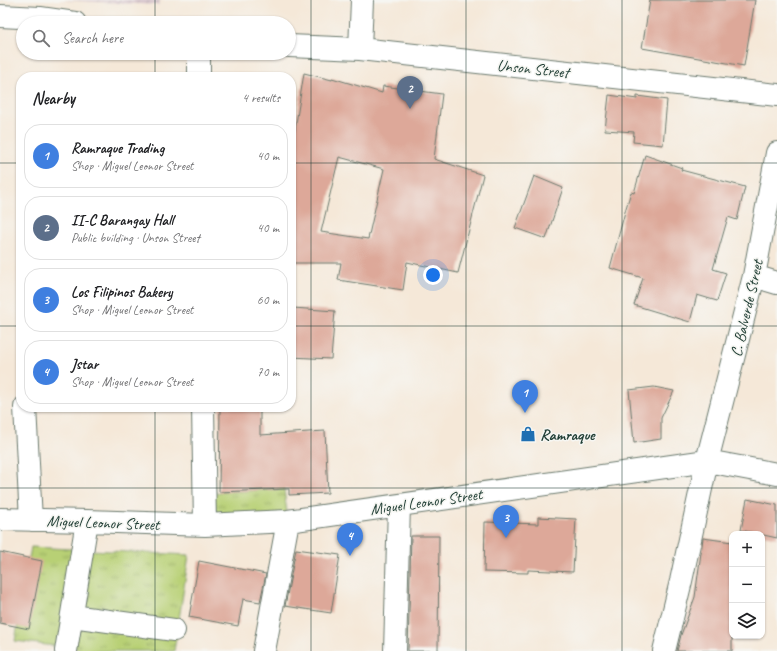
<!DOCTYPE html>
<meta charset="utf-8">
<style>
body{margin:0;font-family:Caveat,sans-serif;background:#f6f6f6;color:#202124}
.controls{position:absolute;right:12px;bottom:12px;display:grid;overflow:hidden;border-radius:8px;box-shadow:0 1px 3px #0004}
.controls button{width:36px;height:36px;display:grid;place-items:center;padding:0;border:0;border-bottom:1px solid #e0e0e0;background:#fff;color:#202124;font:20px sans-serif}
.you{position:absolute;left:433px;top:275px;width:14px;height:14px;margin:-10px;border:3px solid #fff;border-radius:50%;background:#1a73e8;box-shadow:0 0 0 6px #1a73e833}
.badge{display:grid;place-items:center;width:26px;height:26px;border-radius:50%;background:#b45309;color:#fff;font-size:13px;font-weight:700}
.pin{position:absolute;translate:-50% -33px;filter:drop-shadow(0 1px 2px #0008)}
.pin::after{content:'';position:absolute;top:21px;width:14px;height:12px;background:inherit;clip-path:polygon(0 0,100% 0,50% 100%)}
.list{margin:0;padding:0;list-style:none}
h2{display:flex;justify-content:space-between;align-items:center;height:52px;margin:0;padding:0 16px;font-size:17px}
h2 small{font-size:13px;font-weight:400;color:#757577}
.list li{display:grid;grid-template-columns:26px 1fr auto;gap:12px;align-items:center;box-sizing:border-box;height:64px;margin:0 8px 8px;padding:0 8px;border:1px solid #e0e0e0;border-radius:16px}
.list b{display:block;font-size:15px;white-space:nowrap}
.list p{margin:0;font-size:13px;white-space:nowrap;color:#757577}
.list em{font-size:13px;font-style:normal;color:#757577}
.icon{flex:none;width:22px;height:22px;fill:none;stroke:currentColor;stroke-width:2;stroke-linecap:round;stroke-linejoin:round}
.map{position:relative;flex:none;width:777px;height:651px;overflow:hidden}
.search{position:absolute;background:#fff;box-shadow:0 1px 3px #0004;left:16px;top:16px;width:280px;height:44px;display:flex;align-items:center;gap:10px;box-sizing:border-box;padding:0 14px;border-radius:22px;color:#757577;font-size:15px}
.panel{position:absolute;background:#fff;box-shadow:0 1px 3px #0004;left:16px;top:72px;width:280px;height:340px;border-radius:16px}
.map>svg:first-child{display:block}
.industrial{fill:url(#industrial-furrows)}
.grass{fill:url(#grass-tufts);stroke:#6c8654}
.building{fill:#dda899;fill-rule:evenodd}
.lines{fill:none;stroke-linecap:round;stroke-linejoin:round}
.minor-casing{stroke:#6a796d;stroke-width:24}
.minor{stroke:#fff;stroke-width:22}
.grid{fill:none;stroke:#1f3d34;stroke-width:1;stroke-opacity:0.55}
.labels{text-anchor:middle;stroke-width:3;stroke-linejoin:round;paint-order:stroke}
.street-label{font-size:16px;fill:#1f3d34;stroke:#f6f6f2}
.poi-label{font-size:16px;font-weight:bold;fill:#1f3d34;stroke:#f6f6f2;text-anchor:start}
</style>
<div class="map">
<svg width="777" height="651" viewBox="0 0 777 651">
<defs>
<pattern id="industrial-furrows" width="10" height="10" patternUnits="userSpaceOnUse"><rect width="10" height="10" fill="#d2bdc6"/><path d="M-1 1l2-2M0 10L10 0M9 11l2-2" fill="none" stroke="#aa9ba2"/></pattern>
<pattern id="grass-tufts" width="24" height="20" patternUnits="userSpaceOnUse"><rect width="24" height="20" fill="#b8d075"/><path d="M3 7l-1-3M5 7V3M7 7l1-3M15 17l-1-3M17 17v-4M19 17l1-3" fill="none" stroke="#95aa61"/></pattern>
</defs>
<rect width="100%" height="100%" fill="#f6f6f2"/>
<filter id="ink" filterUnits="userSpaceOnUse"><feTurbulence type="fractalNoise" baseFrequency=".025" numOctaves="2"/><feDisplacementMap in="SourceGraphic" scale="8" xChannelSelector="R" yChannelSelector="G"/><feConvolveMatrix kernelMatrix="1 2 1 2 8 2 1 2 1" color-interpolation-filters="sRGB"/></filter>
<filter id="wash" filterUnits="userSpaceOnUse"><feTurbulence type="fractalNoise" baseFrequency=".012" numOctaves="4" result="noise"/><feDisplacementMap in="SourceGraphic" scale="16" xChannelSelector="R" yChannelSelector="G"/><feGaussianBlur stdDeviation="0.9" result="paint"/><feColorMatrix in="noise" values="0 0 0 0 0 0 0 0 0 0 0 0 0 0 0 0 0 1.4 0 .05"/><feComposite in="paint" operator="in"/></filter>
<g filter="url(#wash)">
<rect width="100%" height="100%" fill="#f5e8d8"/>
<!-- industrial -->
<path class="industrial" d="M 60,0 L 160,0 L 159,5 Z"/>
<!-- grass -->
<path class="grass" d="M 284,489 L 288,521 L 205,525 L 205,493 Z
M 31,547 L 189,555 L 174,651 L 79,651 L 79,649 L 15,641 Z"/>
<g id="blocks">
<!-- building -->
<path class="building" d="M 650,0 L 755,0 L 744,66 L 642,48 Z
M 304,73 L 332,80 L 332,78 L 382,93 L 383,86 L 442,94 L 434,159 L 483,175 L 458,273 L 407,262 L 403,290 L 338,280 L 341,263 L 291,263 L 291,155 ZM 339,157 L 384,169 L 368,239 L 321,232 Z
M 609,95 L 637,99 L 637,96 L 667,100 L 663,145 L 633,142 L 634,132 L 605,130 Z
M 645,155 L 682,168 L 681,170 L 745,187 L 737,220 L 728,217 L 713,269 L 726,273 L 717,301 L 697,295 L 690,322 L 634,305 L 643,278 L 610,268 L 626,208 L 631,192 L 634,193 Z
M 534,176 L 563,188 L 546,239 L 515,228 Z
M 293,308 L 335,311 L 331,359 L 291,357 L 291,334 Z
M 654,387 L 674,391 L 661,418 L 661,439 L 634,443 L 629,390 Z
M 220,407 L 260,407 L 260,435 L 325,431 L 328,493 L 289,495 L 289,489 L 219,492 Z
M 747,499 L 777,505 L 777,538 L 741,530 Z
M 538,517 L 576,519 L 573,572 L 528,570 L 528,573 L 484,572 L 485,522 L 538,524 Z
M 411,536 L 439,536 L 438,651 L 408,651 Z
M 703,538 L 732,542 L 732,651 L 677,651 L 681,635 L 695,597 Z
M 296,549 L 340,555 L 331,613 L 285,606 Z
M 0,552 L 42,561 L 29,629 L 0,623 Z
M 199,561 L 266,574 L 260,602 L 243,599 L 238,626 L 189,617 Z"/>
</g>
</g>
<g filter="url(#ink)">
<use href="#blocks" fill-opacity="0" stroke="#6a796d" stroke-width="1"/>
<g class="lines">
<defs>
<path id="minor" d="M 0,16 L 40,18 L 75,23
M 289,46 L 360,49 L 777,95
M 360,49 L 362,0
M 199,53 L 199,77
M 754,276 L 777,283
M 25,407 L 31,520
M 203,407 L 205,525
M 0,519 L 87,521 L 205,525 L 288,521 L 707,461 L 777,474
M 72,616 L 174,630
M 66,651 L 87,521
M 264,651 L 288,521
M 395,651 L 399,505
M 664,651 L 681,581 L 707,461 L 754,276 L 777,153"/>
</defs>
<!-- minor casing -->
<use href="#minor" class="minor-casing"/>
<!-- minor -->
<use href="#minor" class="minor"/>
</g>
</g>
<!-- grid -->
<path class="grid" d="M 155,0 L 155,23M 311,0 L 311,651M 466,0 L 466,651M 622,0 L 622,651M 155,53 L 155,77M 0,163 L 21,163M 291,163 L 777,163M 0,326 L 21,326M 291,326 L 777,326M 155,407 L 155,651M 0,488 L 777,488"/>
<!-- icons -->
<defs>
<symbol id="shop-bare" viewBox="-9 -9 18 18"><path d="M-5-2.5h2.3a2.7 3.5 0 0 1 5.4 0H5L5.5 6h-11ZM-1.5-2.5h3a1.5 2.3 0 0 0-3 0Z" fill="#1f6fb2" stroke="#f6f6f2" stroke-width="2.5" paint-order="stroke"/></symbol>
</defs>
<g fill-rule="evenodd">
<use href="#shop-bare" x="517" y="423" width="22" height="22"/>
</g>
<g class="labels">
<!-- street labels -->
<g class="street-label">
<text transform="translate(533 68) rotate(6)" y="6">Unson Street</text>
<text transform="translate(746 308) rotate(-77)" y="6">C. Balverde Street</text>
<text transform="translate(426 501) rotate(-8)" y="6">Miguel Leonor Street</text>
<text transform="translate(103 522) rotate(2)" y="6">Miguel Leonor Street</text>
</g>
<!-- poi labels -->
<g class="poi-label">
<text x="540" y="440">Ramraque</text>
</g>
</g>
</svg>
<div class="controls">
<button>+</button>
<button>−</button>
<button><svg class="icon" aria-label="layers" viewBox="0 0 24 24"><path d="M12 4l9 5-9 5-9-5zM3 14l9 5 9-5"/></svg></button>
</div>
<div class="you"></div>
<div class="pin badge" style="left:525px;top:413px;background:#3f7fe0">1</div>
<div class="pin badge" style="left:410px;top:109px;background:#5c6f8a">2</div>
<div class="pin badge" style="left:506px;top:538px;background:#3f7fe0">3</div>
<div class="pin badge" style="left:350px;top:556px;background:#3f7fe0">4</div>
<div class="search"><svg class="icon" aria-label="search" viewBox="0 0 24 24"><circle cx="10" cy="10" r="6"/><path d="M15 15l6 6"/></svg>Search here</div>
<section class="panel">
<h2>Nearby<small>4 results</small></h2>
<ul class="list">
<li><span class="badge" style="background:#3f7fe0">1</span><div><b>Ramraque Trading</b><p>Shop · Miguel Leonor Street</p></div><em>40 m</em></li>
<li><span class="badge" style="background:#5c6f8a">2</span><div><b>II-C Barangay Hall</b><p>Public building · Unson Street</p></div><em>40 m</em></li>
<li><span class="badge" style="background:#3f7fe0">3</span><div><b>Los Filipinos Bakery</b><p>Shop · Miguel Leonor Street</p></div><em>60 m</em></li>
<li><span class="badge" style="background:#3f7fe0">4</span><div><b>Jstar</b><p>Shop · Miguel Leonor Street</p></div><em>70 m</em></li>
</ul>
</section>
</div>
